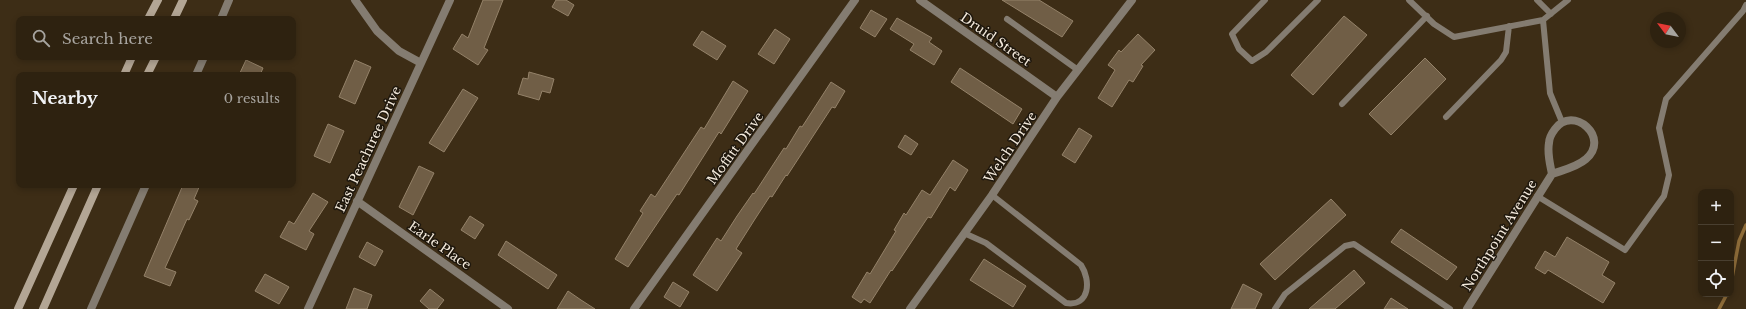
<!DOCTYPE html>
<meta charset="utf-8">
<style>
body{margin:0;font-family:"Libre Baskerville",serif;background:#362a19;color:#f1f3f6}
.controls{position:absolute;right:12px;bottom:12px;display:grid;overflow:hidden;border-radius:8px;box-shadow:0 2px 6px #0003}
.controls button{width:36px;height:36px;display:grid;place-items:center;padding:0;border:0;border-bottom:1px solid #493f30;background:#2e2210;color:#f1f3f6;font:20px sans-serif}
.compass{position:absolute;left:1650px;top:12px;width:36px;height:36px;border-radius:50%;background:#2e2210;box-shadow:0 2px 6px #0003;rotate:302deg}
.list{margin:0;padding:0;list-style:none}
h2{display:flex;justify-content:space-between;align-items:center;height:52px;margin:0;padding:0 16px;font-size:17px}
h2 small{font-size:13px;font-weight:400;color:#a7a49f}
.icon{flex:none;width:22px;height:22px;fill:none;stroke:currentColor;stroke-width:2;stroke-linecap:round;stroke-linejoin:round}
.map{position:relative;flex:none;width:1746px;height:309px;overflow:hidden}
.search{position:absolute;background:#2e2210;box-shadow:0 2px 6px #0003;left:16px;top:16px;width:280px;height:44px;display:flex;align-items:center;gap:10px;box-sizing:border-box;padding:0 14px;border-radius:8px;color:#a7a49f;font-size:15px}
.panel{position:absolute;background:#2e2210;box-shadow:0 2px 6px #0003;left:16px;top:72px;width:280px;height:116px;border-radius:8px}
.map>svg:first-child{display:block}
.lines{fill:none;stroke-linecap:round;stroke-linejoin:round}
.stream{stroke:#8e6c39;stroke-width:3.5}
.building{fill:#705e46;stroke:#948269}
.service{stroke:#847c71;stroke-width:6}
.minor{stroke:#847c71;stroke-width:8}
.secondary{stroke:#b3a695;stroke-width:8}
.labels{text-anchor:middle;stroke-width:3;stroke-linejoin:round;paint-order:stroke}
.street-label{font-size:13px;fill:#f3e9db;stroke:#1e170d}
</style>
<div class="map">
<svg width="1746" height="309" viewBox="0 0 1746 309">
<rect width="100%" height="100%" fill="#3d2d16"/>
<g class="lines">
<!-- stream -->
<path class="stream" d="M 1731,283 L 1739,241 L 1746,225
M 1719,309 L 1727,294"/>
</g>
<!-- building -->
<path class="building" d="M 483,0 L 503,0 L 484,48 L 488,50 L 478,65 L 453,49 L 462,34 L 468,38 Z
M 556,0 L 566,0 L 574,5 L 568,16 L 552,7 Z
M 1002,0 L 1039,0 L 1073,21 L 1062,37 Z
M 871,10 L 887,19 L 875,37 L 860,28 Z
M 1344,16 L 1367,35 L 1313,95 L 1291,75 Z
M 897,18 L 932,38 L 929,42 L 942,51 L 934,65 L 910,50 L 914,44 L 890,29 Z
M 775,29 L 790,39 L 774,64 L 758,54 Z
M 702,31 L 726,46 L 717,60 L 693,45 Z
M 1138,34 L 1155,50 L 1141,65 L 1143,66 L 1133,82 L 1129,80 L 1112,107 L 1098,98 L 1115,70 L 1108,65 L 1119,50 L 1121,52 Z
M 1425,58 L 1446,79 L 1391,135 L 1369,114 Z
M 246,60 L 263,68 L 260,75 L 239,75 Z
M 355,60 L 371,67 L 355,104 L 339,97 Z
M 960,68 L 1022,109 L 1013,124 L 951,82 Z
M 529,72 L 554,79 L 550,93 L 542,91 L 539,100 L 518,94 L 523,78 L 528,79 Z
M 733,81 L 748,91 L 721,134 L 719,132 L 679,195 L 677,194 L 628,267 L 615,259 L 643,213 L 640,211 L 651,194 L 655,197 L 701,127 L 704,129 Z
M 831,82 L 845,91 L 835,108 L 832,107 L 787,176 L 786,175 L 772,197 L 770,196 L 755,219 L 736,249 L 742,253 L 717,291 L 693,275 L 717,238 L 721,241 L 737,216 L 753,193 L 754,194 L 784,148 L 786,149 L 800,126 L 802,127 Z
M 463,89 L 478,98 L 444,152 L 429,143 Z
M 328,124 L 344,131 L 330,163 L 314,156 Z
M 1079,128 L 1092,136 L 1075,163 L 1062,155 Z
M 905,135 L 918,144 L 911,155 L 898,147 Z
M 953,160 L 968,170 L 955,191 L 950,187 L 931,218 L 928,217 L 892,271 L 891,270 L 870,303 L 864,299 L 861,303 L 852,297 L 867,272 L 870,274 L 896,231 L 894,230 L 904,213 L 906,215 L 922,190 L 930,195 Z
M 419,166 L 434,173 L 413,215 L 399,207 Z
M 183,185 L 200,185 L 194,199 L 198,201 L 189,220 L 187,219 L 165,268 L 176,272 L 170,286 L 144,276 Z
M 313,193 L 328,202 L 309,231 L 314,234 L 306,250 L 280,237 L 289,221 L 294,224 Z
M 1331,199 L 1346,215 L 1275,280 L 1260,264 Z
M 470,216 L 484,225 L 475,239 L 461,230 Z
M 1401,229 L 1457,267 L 1447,280 L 1391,242 Z
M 1567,237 L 1609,262 L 1602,275 L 1615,283 L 1603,303 L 1548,270 L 1545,274 L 1535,268 L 1545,251 L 1555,257 Z
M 506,241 L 557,275 L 548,289 L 498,255 Z
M 367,242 L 383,251 L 375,266 L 359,257 Z
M 984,259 L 1026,286 L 1013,307 L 970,280 Z
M 1354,270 L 1365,283 L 1335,309 L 1309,309 Z
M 265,274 L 289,287 L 279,304 L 255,291 Z
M 673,282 L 689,292 L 680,307 L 664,297 Z
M 1243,284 L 1262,294 L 1255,309 L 1231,309 Z
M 354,288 L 372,295 L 367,309 L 346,309 Z
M 430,289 L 444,300 L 437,309 L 429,309 L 420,301 Z
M 568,291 L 581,300 L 595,309 L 557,309 Z
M 1391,298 L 1408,309 L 1384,309 Z"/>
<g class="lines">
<!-- service -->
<path class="service" d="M 1265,0 L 1232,34 L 1239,49 L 1252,61 L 1266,52 L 1318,0
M 1409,0 L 1434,24 L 1454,37 L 1543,20 L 1550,93 L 1562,122
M 1537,0 L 1551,14
M 1007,19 L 1078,70
M 1543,20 L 1568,0
M 1342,104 L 1427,16
M 1446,117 L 1501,60 L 1506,52 L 1509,26
M 1537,196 L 1625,250 L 1664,196 L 1669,175 L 1659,128 L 1666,99 L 1743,11 L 1746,5
M 964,233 L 986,243 L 1066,303 C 1090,307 1091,280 1081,265 L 992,195
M 1275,309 L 1285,294 L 1345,246 L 1354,244 L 1450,309"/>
<!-- minor -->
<path class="minor" d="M 355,0 L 377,31 L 399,51 L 421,63
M 920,0 L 1057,97
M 221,19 L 229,0
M 196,75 L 204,57
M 357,201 L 508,309
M 91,309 L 146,185
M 308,309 L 450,0
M 634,309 L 855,0
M 910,309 L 992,195 L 1057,97 L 1132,0
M 1467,309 L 1552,174 C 1563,170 1577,167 1586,159 C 1611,138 1573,104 1555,129 C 1552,133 1549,138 1549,143 C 1547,153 1550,164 1552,174"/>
<!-- secondary -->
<path class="secondary" d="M 148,19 L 158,0
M 174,19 L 183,0
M 124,75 L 132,57
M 147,75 L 156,57
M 18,309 L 74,185
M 43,309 L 98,185"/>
</g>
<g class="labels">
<!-- street labels -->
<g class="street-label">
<text transform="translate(996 39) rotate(35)" y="5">Druid Street</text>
<text transform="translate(1010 147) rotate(-56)" y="5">Welch Drive</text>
<text transform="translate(735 148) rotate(-54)" y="5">Moffitt Drive</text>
<text transform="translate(368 149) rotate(-65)" y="5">East Peachtree Drive</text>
<text transform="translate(1499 235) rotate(-58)" y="5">Northpoint Avenue</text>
<text transform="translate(440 245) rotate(35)" y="5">Earle Place</text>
</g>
</g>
</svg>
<div class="controls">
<button>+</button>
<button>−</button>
<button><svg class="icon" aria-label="locate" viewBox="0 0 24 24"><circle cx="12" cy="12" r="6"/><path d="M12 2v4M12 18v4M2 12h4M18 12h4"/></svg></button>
</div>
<svg class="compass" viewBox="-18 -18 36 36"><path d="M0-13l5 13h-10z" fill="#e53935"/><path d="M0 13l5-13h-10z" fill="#a7a49f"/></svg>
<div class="search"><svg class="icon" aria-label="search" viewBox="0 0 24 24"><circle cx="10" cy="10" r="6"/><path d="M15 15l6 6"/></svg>Search here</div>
<section class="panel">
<h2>Nearby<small>0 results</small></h2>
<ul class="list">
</ul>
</section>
</div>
